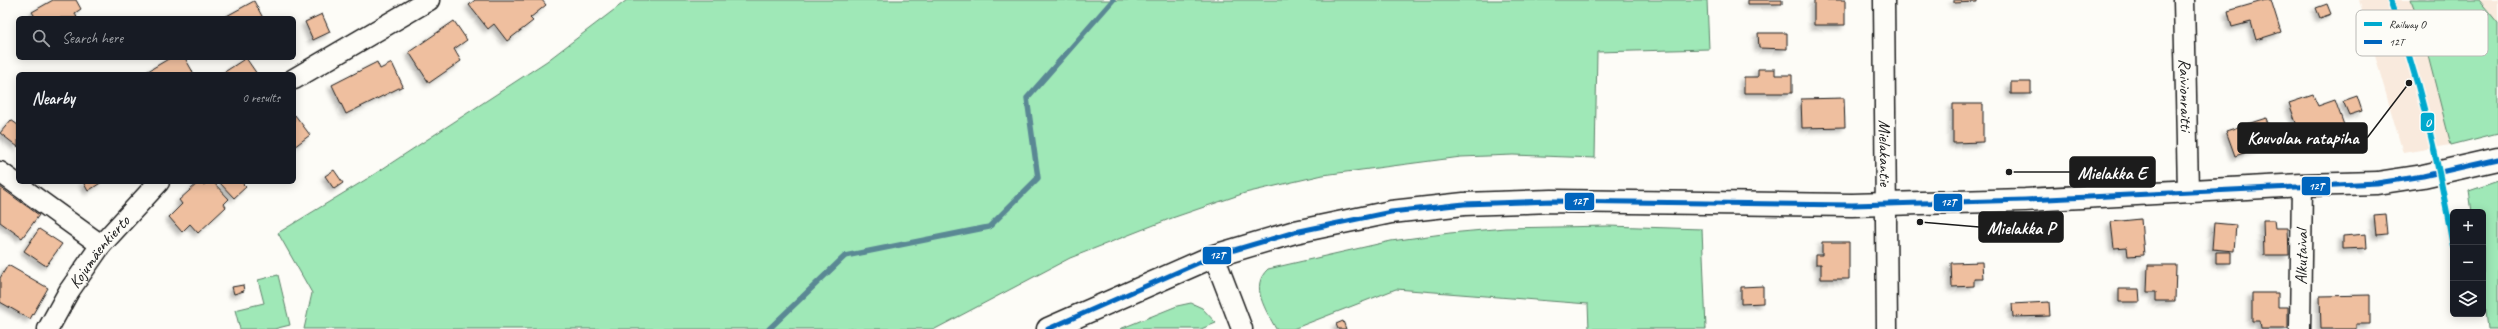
<!DOCTYPE html>
<meta charset="utf-8">
<style>
body{margin:0;font-family:Caveat,sans-serif;background:#242831;color:#f1f3f6}
.controls{position:absolute;right:12px;bottom:12px;display:grid;overflow:hidden;border-radius:6px;box-shadow:0 2px 10px #0003}
.controls button{width:36px;height:36px;display:grid;place-items:center;padding:0;border:0;border-bottom:1px solid #363941;background:#171b24;color:#f1f3f6;font:20px sans-serif}
.list{margin:0;padding:0;list-style:none}
h2{display:flex;justify-content:space-between;align-items:center;height:52px;margin:0;padding:0 16px;font-size:17px}
h2 small{font-size:13px;font-weight:400;color:#9ea1a6}
.icon{flex:none;width:22px;height:22px;fill:none;stroke:currentColor;stroke-width:2;stroke-linecap:round;stroke-linejoin:round}
.map{position:relative;flex:none;width:2498px;height:329px;overflow:hidden}
.search{position:absolute;background:#171b24;box-shadow:0 2px 10px #0003;left:16px;top:16px;width:280px;height:44px;display:flex;align-items:center;gap:10px;box-sizing:border-box;padding:0 14px;border-radius:6px;color:#9ea1a6;font-size:15px}
.panel{position:absolute;background:#171b24;box-shadow:0 2px 10px #0003;left:16px;top:72px;width:280px;height:112px;border-radius:6px}
.map>svg:first-child{display:block}
.built{fill:#f9eadd}
.green{fill:#9fe8b7;stroke:#5e826a}
.lines{fill:none;stroke-linecap:round;stroke-linejoin:round}
.stream{stroke:#5a8894;stroke-width:5.5}
.building{fill:#efbf9f;stroke:#1c1c1c;filter:url(#shadow)}
.street-casing{stroke:#1c1c1c;stroke-width:23}
.secondary-casing{stroke:#1c1c1c;stroke-width:25}
.street{stroke:#fdfcf7;stroke-width:20}
.secondary{stroke:#fdfcf7;stroke-width:22}
.bus-1-casing{stroke:#fdfcf7;stroke-width:8}
.bus-1{stroke:#0065bd;stroke-width:5}
.rail-1-casing{stroke:#fdfcf7;stroke-width:9}
.rail-1{stroke:#00a9ce;stroke-width:6}
.labels{text-anchor:middle;stroke-width:3.5;stroke-linejoin:round;paint-order:stroke}
.street-label{font-size:17px;fill:#1c1c1c;stroke:#fdfcf7}
.key{fill:#fdfcf7;stroke:#bab9b5;stroke-width:1}
.key-label{font-size:11px;fill:#1c1c1c}
.leader{fill:none;stroke:#1c1c1c;stroke-width:1.5}
.callout-dot{fill:#1c1c1c;stroke:#fdfcf7;stroke-width:1.5}
.callout{fill:#1c1c1c;stroke:#1c1c1c;stroke-width:1.5}
.callout-label{font-size:18px;text-anchor:middle;font-weight:bold;fill:#fff}
.line-badge{stroke:#fdfcf7;stroke-width:1.5}
.badge-label{font-size:11px;text-anchor:middle;font-weight:bold;fill:#fff}
</style>
<div class="map">
<svg width="2498" height="329" viewBox="0 0 2498 329">
<defs>
<filter id="shadow"><feDropShadow dx="-3.5" dy="3.5" stdDeviation="2" flood-color="#0004"/></filter>
</defs>
<rect width="100%" height="100%" fill="#fdfcf7"/>
<filter id="ink" filterUnits="userSpaceOnUse"><feTurbulence type="fractalNoise" baseFrequency=".025" numOctaves="2"/><feDisplacementMap in="SourceGraphic" scale="8" xChannelSelector="R" yChannelSelector="G"/><feConvolveMatrix kernelMatrix="1 2 1 2 8 2 1 2 1" color-interpolation-filters="sRGB"/></filter>
<g filter="url(#ink)">
<!-- built -->
<path class="built" d="M 2359,0 L 2411,0 L 2419,21 L 2451,145 L 2403,153 Z
M 2479,0 L 2498,0 L 2498,23 Z"/>
<!-- green -->
<path class="green" d="M 627,0 L 1707,0 L 1709,49 L 1597,52 L 1595,158 L 1513,155 L 1461,157 L 1323,175 L 1245,193 L 1172,218 L 1070,258 L 935,329 L 304,329 L 312,293 L 278,233 L 370,177 L 547,61 Z
M 2411,0 L 2479,0 L 2498,23 L 2498,133 L 2451,145 L 2419,21 Z
M 2498,181 L 2498,329 L 2488,329 L 2483,282 L 2483,212 L 2472,212 L 2469,191 Z
M 1608,226 L 1702,229 L 1706,329 L 1589,329 L 1588,304 L 1396,289 L 1293,329 L 1276,329 C 1266,310 1249,286 1268,269 L 1391,241 L 1450,233 L 1505,228 Z
M 278,275 L 290,325 L 274,329 L 240,329 L 235,310 L 264,303 L 258,280 Z
M 1191,303 L 1202,308 L 1216,323 L 1201,329 L 1120,329 L 1177,306 Z"/>
<g class="lines">
<!-- stream -->
<path class="stream" d="M 769,329 L 845,256 L 989,227 L 1038,178 L 1027,98 L 1113,0"/>
</g>
<!-- building -->
<path class="building" d="M 53,0 L 76,0 L 81,9 L 75,13 L 77,18 L 36,18 L 32,12 Z
M 475,0 L 542,0 L 546,5 L 530,18 L 533,21 L 507,41 L 494,24 L 488,29 L 469,5 Z
M 1748,0 L 1782,0 L 1782,4 L 1748,4 Z
M 1814,0 L 1845,0 L 1845,25 L 1814,25 Z
M 1954,0 L 1977,0 L 1977,2 L 1954,3 Z
M 2266,0 L 2271,0 L 2281,32 L 2256,40 L 2251,22 L 2232,27 L 2228,11 Z
M 254,1 L 263,18 L 223,18 Z
M 2327,4 L 2331,14 L 2320,18 L 2316,8 Z
M 322,14 L 330,32 L 313,40 L 305,22 Z
M 454,21 L 467,40 L 454,49 L 461,61 L 429,83 L 409,52 Z
M 1758,33 L 1787,33 L 1787,49 L 1759,48 Z
M 170,58 L 185,58 L 194,74 L 143,74 Z
M 246,58 L 257,74 L 224,74 L 223,73 Z
M 377,62 L 380,69 L 392,63 L 403,86 L 346,114 L 332,85 Z
M 1758,69 L 1775,69 L 1775,75 L 1792,75 L 1792,93 L 1744,93 L 1744,77 L 1758,77 Z
M 2011,82 L 2031,82 L 2031,94 L 2011,94 Z
M 2313,95 L 2318,106 L 2335,100 L 2344,125 L 2302,140 L 2289,103 Z
M 2357,96 L 2362,111 L 2349,115 L 2343,101 Z
M 1844,98 L 1845,127 L 1802,128 L 1801,99 Z
M 1953,104 L 1983,104 L 1983,142 L 1953,143 Z
M 295,115 L 310,135 L 294,147 L 294,116 Z
M 2266,118 L 2275,143 L 2235,156 L 2226,131 Z
M 11,120 L 18,125 L 18,147 L 0,133 Z
M 334,170 L 343,183 L 334,189 L 325,176 Z
M 83,182 L 102,182 L 88,191 Z
M 199,182 L 204,185 L 207,182 L 213,182 L 229,199 L 224,204 L 226,207 L 198,233 L 190,224 L 182,232 L 169,217 L 182,204 L 179,200 Z
M 219,182 L 241,182 L 246,187 L 234,198 Z
M 0,187 L 39,215 L 22,238 L 0,222 Z
M 2385,214 L 2387,234 L 2376,235 L 2374,215 Z
M 2141,219 L 2144,255 L 2128,256 L 2127,247 L 2114,248 L 2111,222 Z
M 2263,220 L 2274,220 L 2275,228 L 2288,228 L 2289,255 L 2264,255 Z
M 2214,223 L 2236,225 L 2234,251 L 2212,249 Z
M 39,229 L 62,244 L 46,266 L 24,251 Z
M 2366,234 L 2367,248 L 2343,249 L 2343,236 Z
M 1822,242 L 1849,242 L 1849,279 L 1821,279 L 1821,264 L 1816,264 L 1816,255 L 1822,255 Z
M 2216,252 L 2231,252 L 2231,263 L 2216,263 Z
M 1982,262 L 1983,279 L 1974,279 L 1974,286 L 1952,287 L 1951,263 Z
M 8,265 L 48,288 L 30,319 L 0,302 L 0,278 Z
M 2148,265 L 2176,265 L 2175,301 L 2156,301 L 2156,292 L 2147,292 Z
M 243,285 L 244,291 L 234,294 L 232,287 Z
M 1763,286 L 1763,303 L 1741,304 L 1741,287 Z
M 2119,289 L 2139,289 L 2140,302 L 2119,302 Z
M 2252,293 L 2278,293 L 2278,307 L 2288,307 L 2288,329 L 2261,329 L 2260,321 L 2252,321 Z
M 2370,295 L 2370,324 L 2356,324 L 2356,329 L 2321,329 L 2320,296 Z
M 2049,302 L 2050,316 L 2013,317 L 2012,304 Z
M 1343,321 L 1346,329 L 1338,329 L 1336,324 Z"/>
<g class="lines">
<defs>
<g id="street">
<path id="s1" d="M 1884,0 L 1887,329"/>
<path id="s2" d="M 2184,0 L 2188,191"/>
<path d="M 294,79 L 429,0"/>
<path d="M 0,172 L 101,245"/>
<path d="M 1214,256 L 1242,329"/>
<path id="s3" d="M 48,329 L 69,291 L 101,245 L 159,182"/>
<path id="s4" d="M 2300,329 L 2302,185"/>
</g>
<path id="secondary" d="M 1048,329 L 1214,256 L 1295,232 L 1391,212 L 1464,204 L 1552,201 L 1852,205 L 2025,200 L 2302,185 L 2377,183 L 2423,176 L 2498,159"/>
</defs>
<!-- street casing -->
<use href="#street" class="street-casing"/>
<!-- secondary casing -->
<use href="#secondary" class="secondary-casing"/>
<!-- street -->
<use href="#street" class="street"/>
<!-- secondary -->
<use href="#secondary" class="secondary"/>
<defs>
<path id="bus-1" d="M 1048,329 L 1214,256 L 1295,232 L 1391,212 L 1464,204 L 1552,201 L 1852,205 L 2025,200 L 2377,183 L 2423,176 L 2498,159"/>
</defs>
<!-- bus-1 casing -->
<use href="#bus-1" class="bus-1-casing"/>
<!-- bus-1 -->
<use href="#bus-1" class="bus-1"/>
<defs>
<path id="rail-1" d="M 2390,0 C 2420,80 2439,162 2453,247"/>
</defs>
<!-- rail-1 casing -->
<use href="#rail-1" class="rail-1-casing"/>
<!-- rail-1 -->
<use href="#rail-1" class="rail-1"/>
</g>
</g>
<g class="labels">
<!-- street labels -->
<g class="street-label">
<text dy="6" stroke="none"><textPath href="#s2" startOffset="95">Raivionraitti</textPath></text>
<text dy="6" stroke="none"><textPath href="#s1" startOffset="153">Mielakantie</textPath></text>
<text dy="6" stroke="none"><textPath href="#s3" startOffset="93">Kojumäenkierto</textPath></text>
<text dy="6" stroke="none"><textPath href="#s4" startOffset="72">Alkutaival</textPath></text>
</g>
</g>
<!-- legend -->
<rect x="2356" y="10" width="132" height="46" rx="6" class="key"/>
<rect x="2364" y="22" width="18" height="4" fill="#00a9ce"/>
<rect x="2364" y="40" width="18" height="4" fill="#0065bd"/>
<g class="key-label">
<text x="2389" y="28">Railway O</text>
<text x="2389" y="46">12T</text>
</g>
<!-- callouts -->
<path class="leader" d="M2409 83L2367 138M2009 172L2070 172M1920 222L1979 227"/>
<g class="callout-dot">
<circle cx="2409" cy="83" r="4"/>
<circle cx="2009" cy="172" r="4"/>
<circle cx="1920" cy="222" r="4"/>
</g>
<g class="callout">
<rect x="2238" y="123" width="129" height="30" rx="4"/>
<rect x="2070" y="157" width="85" height="30" rx="4"/>
<rect x="1979" y="212" width="84" height="30" rx="4"/>
</g>
<g class="callout-label">
<text x="2303" y="144">Kouvolan ratapiha</text>
<text x="2112" y="179">Mielakka E</text>
<text x="2021" y="234">Mielakka P</text>
</g>
<g class="line-badge">
<rect x="2420" y="112" width="15" height="20" rx="4" fill="#00a9ce"/>
<rect x="2301" y="176" width="30" height="20" rx="4" fill="#0065bd"/>
<rect x="1564" y="192" width="31" height="19" rx="4" fill="#0065bd"/>
<rect x="1933" y="193" width="30" height="19" rx="4" fill="#0065bd"/>
<rect x="1202" y="246" width="30" height="19" rx="4" fill="#0065bd"/>
</g>
<g class="badge-label">
<text x="2428" y="126">O</text>
<text x="2316" y="190">12T</text>
<text x="1579" y="205">12T</text>
<text x="1948" y="206">12T</text>
<text x="1217" y="259">12T</text>
</g>
</svg>
<div class="controls">
<button>+</button>
<button>−</button>
<button><svg class="icon" aria-label="layers" viewBox="0 0 24 24"><path d="M12 4l9 5-9 5-9-5zM3 14l9 5 9-5"/></svg></button>
</div>
<div class="search"><svg class="icon" aria-label="search" viewBox="0 0 24 24"><circle cx="10" cy="10" r="6"/><path d="M15 15l6 6"/></svg>Search here</div>
<section class="panel">
<h2>Nearby<small>0 results</small></h2>
<ul class="list">
</ul>
</section>
</div>
